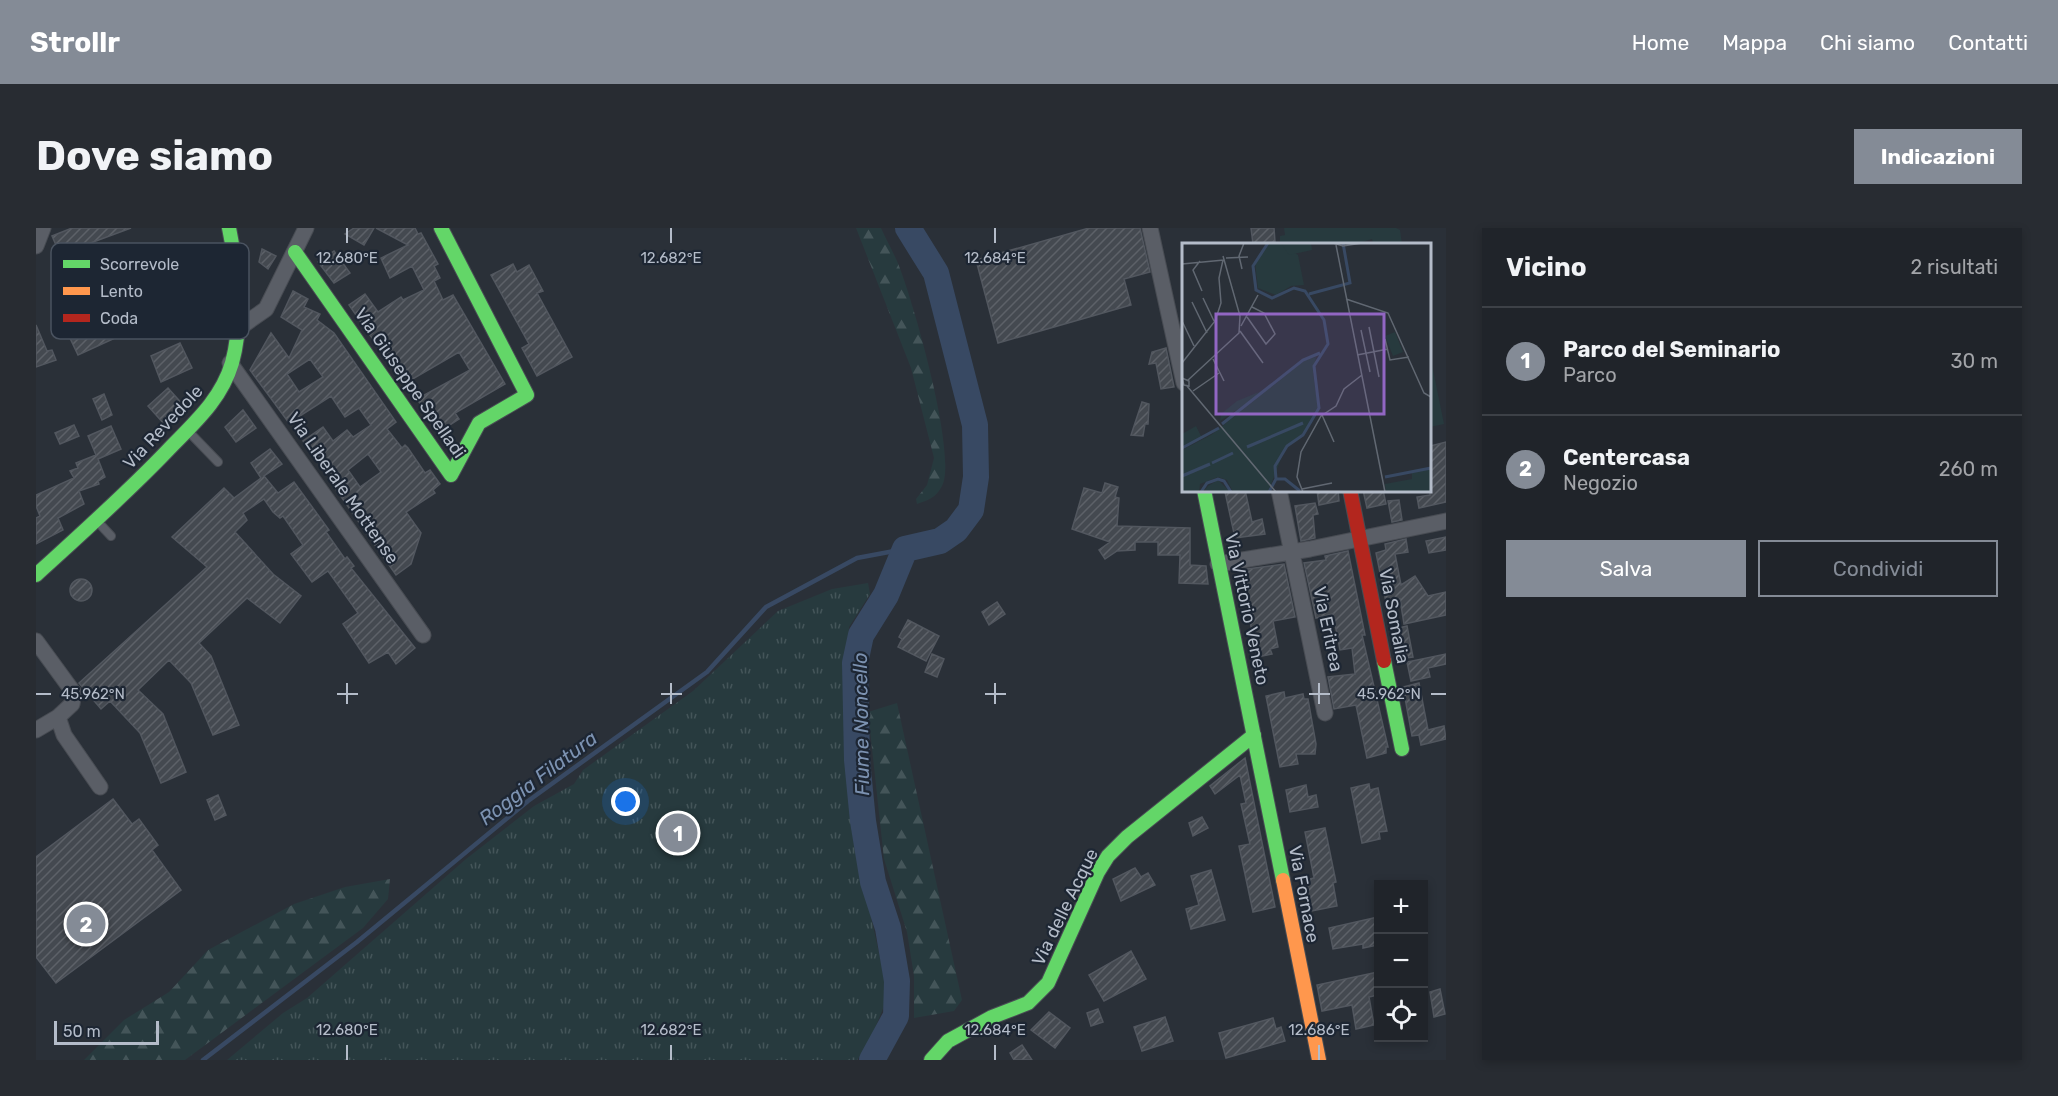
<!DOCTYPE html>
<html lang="it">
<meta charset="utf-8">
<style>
body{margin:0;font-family:Rubik,sans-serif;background:#282c32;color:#f1f3f6}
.controls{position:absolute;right:18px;bottom:18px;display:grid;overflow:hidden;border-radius:0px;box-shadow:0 3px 9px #0003}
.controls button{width:54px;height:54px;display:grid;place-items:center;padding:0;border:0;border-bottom:2px solid #3d4147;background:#20242a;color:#f1f3f6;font:30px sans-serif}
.scale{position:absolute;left:18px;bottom:15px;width:105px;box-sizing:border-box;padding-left:6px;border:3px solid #b4bcc9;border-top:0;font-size:16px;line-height:21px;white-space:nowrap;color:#b4bcc9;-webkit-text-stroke:4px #1d2633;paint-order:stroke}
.you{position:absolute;left:590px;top:574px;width:21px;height:21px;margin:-15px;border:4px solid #fff;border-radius:50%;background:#1a73e8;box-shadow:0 0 0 9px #1a73e833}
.badge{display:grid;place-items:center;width:39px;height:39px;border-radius:50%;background:#848b96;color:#fff;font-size:20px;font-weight:700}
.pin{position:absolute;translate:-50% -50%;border:3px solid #fff;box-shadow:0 2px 6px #0006}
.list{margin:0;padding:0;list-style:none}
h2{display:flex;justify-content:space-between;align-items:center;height:78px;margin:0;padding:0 24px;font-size:26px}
h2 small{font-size:20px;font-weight:400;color:#a2a4a8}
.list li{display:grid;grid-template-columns:39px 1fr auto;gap:18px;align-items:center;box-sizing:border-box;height:108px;padding:0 24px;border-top:2px solid #3d4147}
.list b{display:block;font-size:22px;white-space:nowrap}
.list p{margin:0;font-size:20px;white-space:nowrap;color:#a2a4a8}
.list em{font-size:20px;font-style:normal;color:#a2a4a8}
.actions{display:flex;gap:12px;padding:18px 24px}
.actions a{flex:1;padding:14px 0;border:2px solid #848b96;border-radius:0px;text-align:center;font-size:21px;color:#848b96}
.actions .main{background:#848b96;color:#fff}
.icon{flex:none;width:33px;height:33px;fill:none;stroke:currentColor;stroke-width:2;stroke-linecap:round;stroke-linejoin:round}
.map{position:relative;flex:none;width:1410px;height:832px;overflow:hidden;border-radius:0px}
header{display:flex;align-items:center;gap:36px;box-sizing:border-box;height:84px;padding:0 30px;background:#848b96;color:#fff}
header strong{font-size:28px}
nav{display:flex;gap:33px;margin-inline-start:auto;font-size:21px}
.intro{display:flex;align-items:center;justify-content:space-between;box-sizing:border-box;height:144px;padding:0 36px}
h1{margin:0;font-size:42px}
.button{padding:15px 27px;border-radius:0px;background:#848b96;color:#fff;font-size:21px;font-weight:700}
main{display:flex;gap:36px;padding:0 36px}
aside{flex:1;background:#20242a;border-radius:0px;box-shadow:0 3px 9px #0003}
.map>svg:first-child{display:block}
.forest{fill:url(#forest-firs)}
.park{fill:url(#park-tufts)}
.pitch{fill:#273a3e}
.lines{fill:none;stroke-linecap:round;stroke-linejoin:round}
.stream{stroke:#384963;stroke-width:4.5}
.river{stroke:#384963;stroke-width:26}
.building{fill:url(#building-hatch);stroke:#52575f;stroke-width:1.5;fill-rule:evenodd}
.lane-casing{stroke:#484c53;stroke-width:10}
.street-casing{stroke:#484c53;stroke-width:17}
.fast-casing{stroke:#484c53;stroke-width:16}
.slow-casing{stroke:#484c53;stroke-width:16}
.jam-casing{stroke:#484c53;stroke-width:16}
.lane{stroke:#5a5e66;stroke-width:8}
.street{stroke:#5a5e66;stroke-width:15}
.fast{stroke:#63d668;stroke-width:14}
.slow{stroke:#ff974d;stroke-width:14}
.jam{stroke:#b3261e;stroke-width:14}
.ticks{fill:none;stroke:#b4bcc9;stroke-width:2}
.labels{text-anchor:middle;stroke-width:4.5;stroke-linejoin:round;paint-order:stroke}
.street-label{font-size:18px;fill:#b4bcc9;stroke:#1d2633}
.water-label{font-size:20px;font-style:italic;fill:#7c92b1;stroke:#1d2633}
.inset-river{fill:none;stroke:#384963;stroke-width:3}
.inset-road{fill:none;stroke:#616872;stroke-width:1.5}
.view{fill:#9266c3;fill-opacity:0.15;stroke:#9266c3;stroke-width:3}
.inset-edge{fill:none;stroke:#b4bcc9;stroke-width:3}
.key{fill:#1d2633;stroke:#4a5360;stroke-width:1.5}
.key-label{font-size:16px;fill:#b4bcc9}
.ticks-label{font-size:15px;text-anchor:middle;fill:#b4bcc9;stroke:#1d2633;stroke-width:4.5;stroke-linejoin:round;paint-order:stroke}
</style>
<header>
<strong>Strollr</strong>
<nav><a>Home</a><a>Mappa</a><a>Chi siamo</a><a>Contatti</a></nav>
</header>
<div class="intro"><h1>Dove siamo</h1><a class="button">Indicazioni</a></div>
<main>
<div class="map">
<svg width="1410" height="832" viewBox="0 0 1410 832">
<defs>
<pattern id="forest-firs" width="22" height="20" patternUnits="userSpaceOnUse" patternTransform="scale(1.5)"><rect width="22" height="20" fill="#273a3e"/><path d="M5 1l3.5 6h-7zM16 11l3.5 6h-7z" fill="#445559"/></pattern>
<pattern id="park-tufts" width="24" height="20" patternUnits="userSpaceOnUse" patternTransform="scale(1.5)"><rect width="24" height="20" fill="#273a3e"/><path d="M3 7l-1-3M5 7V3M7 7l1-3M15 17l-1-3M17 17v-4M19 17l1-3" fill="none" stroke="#445559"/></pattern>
<pattern id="building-hatch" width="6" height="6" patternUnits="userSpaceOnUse" patternTransform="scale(1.5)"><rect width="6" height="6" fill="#444950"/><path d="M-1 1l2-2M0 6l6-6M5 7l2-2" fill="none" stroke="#5d6168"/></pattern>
</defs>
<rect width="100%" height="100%" fill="#2a3038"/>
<!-- forest -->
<path class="forest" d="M 820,0 L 845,0 C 850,11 856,22 861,33 C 876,68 922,228 906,258 C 900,270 892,272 881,276 L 880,271 L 891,257 L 898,230 L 875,140 Z
M 861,475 L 926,772 L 918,783 L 878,790 L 878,748 L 871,704 L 848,631 L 832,484 Z
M 354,651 L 352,671 L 327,700 L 149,832 L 48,832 L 88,792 L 133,764 L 172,722 L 258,676 L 309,659 Z"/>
<!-- park -->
<path class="park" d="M 832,355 L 834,366 L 813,399 L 809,490 L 823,634 L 848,748 L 848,778 L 833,815 L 821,832 L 191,832 L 247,785 L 271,770 L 430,631 L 498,578 L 538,556 L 547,542 L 657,463 L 742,383 L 796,361 Z"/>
<!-- pitch -->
<path class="pitch" d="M 1248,0 L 1360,0 L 1364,2 L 1366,16 L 1337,16 L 1336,11 L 1320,16 L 1221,16 L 1244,14 L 1244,8 L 1249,7 Z
M 1394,127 L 1408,196 L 1394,199 Z"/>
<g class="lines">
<!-- stream -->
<path class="stream" d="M 167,832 L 321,714 L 492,573 L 671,444 L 730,379 L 821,330 L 869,321"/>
<!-- river -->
<path class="river" d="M 836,832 L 860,788 L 861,753 L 852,700 L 837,654 L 827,593 L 821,532 L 819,435 L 825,407 L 850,367 L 869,321 L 904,313 L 920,302 L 935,282 L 940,249 L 939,197 L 900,45 L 872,0"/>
</g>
<!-- building -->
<path class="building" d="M 36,0 L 95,0 L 41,20 L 51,45 L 41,49 L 55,78 L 96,61 L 102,74 L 106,72 L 114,91 L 86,103 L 88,106 L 42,127 L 33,108 L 37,106 L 32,93 L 38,91 L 29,65 L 34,63 L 21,33 L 26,31 L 16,8 Z
M 318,0 L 338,0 L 328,17 L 309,6 Z
M 340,0 L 379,0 L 382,6 L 385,5 L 402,36 L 398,38 L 404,50 L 398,53 L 407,72 L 417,67 L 469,156 L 419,185 L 423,191 L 403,204 L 381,171 L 434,142 L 423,124 L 368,156 L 313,77 L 329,66 L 342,84 L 365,69 L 367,72 L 388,62 L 376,38 L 354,50 L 345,30 L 372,17 Z
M 1053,0 L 1104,0 L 1114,44 L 1088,51 L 1095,77 L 962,115 L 940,32 Z
M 1215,0 L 1238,0 L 1239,14 L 1217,16 Z
M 226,21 L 240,28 L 232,41 L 223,34 Z
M 298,23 L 314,45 L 298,55 L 282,34 Z
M 477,36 L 481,44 L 493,37 L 507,63 L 501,65 L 536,129 L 501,148 L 486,120 L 493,116 L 455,47 Z
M 257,63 L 272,71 L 268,79 L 284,86 L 281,92 L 298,105 L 360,194 L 351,201 L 366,220 L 369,217 L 372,220 L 389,245 L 394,242 L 404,256 L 397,262 L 399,265 L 370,284 L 385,305 L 375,336 L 360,347 L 292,250 L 295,249 L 281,226 L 278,228 L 267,213 L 287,199 L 297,213 L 311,202 L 317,209 L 335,197 L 323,180 L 309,189 L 295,168 L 253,195 L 214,142 L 235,105 L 253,130 L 266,102 L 245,89 ZM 274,131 L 287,149 L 263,164 L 251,146 ZM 332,226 L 345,244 L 324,259 L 312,242 Z
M 0,97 L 11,123 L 16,122 L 20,132 L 0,139 Z
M 144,115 L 156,140 L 125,154 L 115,128 Z
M 1130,120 L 1138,159 L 1125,161 L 1120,135 L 1113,136 L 1116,124 Z
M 132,160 L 149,179 L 129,197 L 112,178 Z
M 68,166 L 76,187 L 66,192 L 57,171 Z
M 1106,174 L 1113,176 L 1112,196 L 1109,196 L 1107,208 L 1095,207 Z
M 207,182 L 220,200 L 200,214 L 189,199 Z
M 38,197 L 43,208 L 24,216 L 19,205 Z
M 75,198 L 85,221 L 62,231 L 69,249 L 62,253 L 63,256 L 43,263 L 48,276 L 22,290 L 27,302 L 0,316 L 0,290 L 4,288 L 0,278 L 0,267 L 38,250 L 34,243 L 42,240 L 40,235 L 60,227 L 52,208 Z
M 1410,214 L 1410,274 L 1383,280 L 1381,269 L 1394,267 L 1394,218 Z
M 234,221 L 246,236 L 228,248 L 242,265 L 258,254 L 293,302 L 290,304 L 309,331 L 311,329 L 318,338 L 315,340 L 379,420 L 360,436 L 352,424 L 333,435 L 307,396 L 322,385 L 292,343 L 276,354 L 255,326 L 267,317 L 247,288 L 244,290 L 237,284 L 228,271 L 207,285 L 211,292 L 199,304 L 237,346 L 265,368 L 244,395 L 211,370 L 163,415 L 175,428 L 203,497 L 177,507 L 155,455 L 133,432 L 102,462 L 127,486 L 150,544 L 125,555 L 104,505 L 74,473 L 65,481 L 43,455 L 171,339 L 136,309 L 188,260 L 198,270 L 225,250 L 215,235 Z
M 1069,255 L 1082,259 L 1079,269 L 1083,270 L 1081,298 L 1154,300 L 1154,337 L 1170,338 L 1172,356 L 1143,355 L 1144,327 L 1122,327 L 1122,314 L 1099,314 L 1099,322 L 1081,323 L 1069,331 L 1063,322 L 1074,314 L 1036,301 L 1048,260 L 1066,265 Z
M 1209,262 L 1216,294 L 1226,291 L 1229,306 L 1199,310 L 1189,264 Z
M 1281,262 L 1302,262 L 1303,273 L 1283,277 Z
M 1327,262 L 1347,262 L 1350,276 L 1331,280 Z
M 1363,272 L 1366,292 L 1356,294 L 1352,273 Z
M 1279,275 L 1282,286 L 1277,287 L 1279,310 L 1265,313 L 1259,278 Z
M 1410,309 L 1410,322 L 1393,325 L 1390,313 Z
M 1370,311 L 1372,324 L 1359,326 L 1365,357 L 1379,348 L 1392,368 L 1410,364 L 1410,387 L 1368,396 L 1364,371 L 1350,374 L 1340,325 L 1350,322 L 1349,316 Z
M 1312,323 L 1329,407 L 1326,407 L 1352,519 L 1350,519 L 1350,525 L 1331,530 L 1320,477 L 1298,481 L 1292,449 L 1319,446 L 1316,420 L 1304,422 L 1297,386 L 1280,390 L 1268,335 L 1290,332 L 1289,328 Z
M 1248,336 L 1259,389 L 1237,393 L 1242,419 L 1234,421 L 1236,426 L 1221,429 L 1204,342 Z
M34 362a11 11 0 1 1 22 0a11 11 0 1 1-22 0Z
M 961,374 L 969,386 L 953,397 L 946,384 Z
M 872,392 L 903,408 L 890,433 L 862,419 L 866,411 L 863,409 Z
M 1371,398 L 1377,429 L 1361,431 L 1355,402 Z
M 896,426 L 908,431 L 901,449 L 889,444 Z
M 1410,426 L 1410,436 L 1392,440 L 1394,449 L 1375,453 L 1371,434 Z
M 1383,455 L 1392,502 L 1408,498 L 1410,511 L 1385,517 L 1383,507 L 1376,508 L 1367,459 Z
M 1248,464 L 1249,470 L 1267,466 L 1268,471 L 1272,471 L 1280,516 L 1279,526 L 1260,526 L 1262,536 L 1244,539 L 1230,468 Z
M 1209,530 L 1239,679 L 1217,684 L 1203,618 L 1214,616 L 1205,576 L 1210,575 L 1204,547 L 1179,566 L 1174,558 Z
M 1333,556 L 1334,562 L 1342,560 L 1351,603 L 1343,604 L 1344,611 L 1326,615 L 1315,560 Z
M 1270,557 L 1272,569 L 1280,567 L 1282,579 L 1254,584 L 1250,562 Z
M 182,567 L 190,587 L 179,592 L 171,572 Z
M 77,571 L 96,596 L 103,591 L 122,617 L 116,622 L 145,662 L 20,755 L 0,729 L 0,629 Z
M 1166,589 L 1172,600 L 1157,608 L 1153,595 Z
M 1289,600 L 1300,654 L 1297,655 L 1301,678 L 1275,683 L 1269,652 L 1278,650 L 1269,604 Z
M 1099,640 L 1105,649 L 1112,645 L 1119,657 L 1085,673 L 1077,651 Z
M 1175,642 L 1189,692 L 1155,701 L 1150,681 L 1163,677 L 1155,648 Z
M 1342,689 L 1342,717 L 1327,720 L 1327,716 L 1297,721 L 1293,700 Z
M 1095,723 L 1110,751 L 1068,773 L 1053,747 Z
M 1342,744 L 1342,767 L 1333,769 L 1338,797 L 1320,801 L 1316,777 L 1286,783 L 1281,757 Z
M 1404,761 L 1409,786 L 1398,789 L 1394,764 Z
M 1062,781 L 1067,794 L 1055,798 L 1051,785 Z
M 1013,784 L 1034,800 L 1019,820 L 995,802 Z
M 1129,789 L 1137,813 L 1106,823 L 1098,799 Z
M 1237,790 L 1240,801 L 1245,799 L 1249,813 L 1190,830 L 1183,805 Z
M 986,817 L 996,832 L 978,832 L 974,825 Z"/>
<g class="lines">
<defs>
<path id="lane" d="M 153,204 L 182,234
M 61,293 L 75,308"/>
<path id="street" d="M 1114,0 L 1148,155
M 0,18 L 7,0
M 203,100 L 230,81 L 270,0
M 194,135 L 387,407
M 1243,262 L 1289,485
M 1182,336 L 1274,321 L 1410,293
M 0,413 L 38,465 L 36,476 L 22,489 L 28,507 L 64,559
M 0,502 L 22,489"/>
<path id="fast" d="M 259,24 L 415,247 L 443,195 L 491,167 L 405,0
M 1168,262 L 1247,652
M 0,347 C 45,306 90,266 132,222 C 158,195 185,172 196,135 C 208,90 202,45 193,0
M 1348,433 L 1366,521
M 895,832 L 912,813 L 956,789 L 992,775 L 1012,755 L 1062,644 L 1072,628 L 1091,609 L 1218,507"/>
<path id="slow" d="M 1247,652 L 1283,832"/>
<path id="jam" d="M 1314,262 L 1348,433"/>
</defs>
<!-- lane casing -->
<use href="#lane" class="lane-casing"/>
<!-- street casing -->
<use href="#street" class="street-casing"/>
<!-- fast casing -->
<use href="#fast" class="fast-casing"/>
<!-- slow casing -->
<use href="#slow" class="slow-casing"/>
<!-- jam casing -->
<use href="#jam" class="jam-casing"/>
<!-- lane -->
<use href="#lane" class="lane"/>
<!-- street -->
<use href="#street" class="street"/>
<!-- fast -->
<use href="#fast" class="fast"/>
<!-- slow -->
<use href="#slow" class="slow"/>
<!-- jam -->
<use href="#jam" class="jam"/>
</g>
<!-- ticks -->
<path class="ticks" d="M 311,0 L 311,15M 635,0 L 635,15M 959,0 L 959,15M 311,455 L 311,476M 635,455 L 635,476M 959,455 L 959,476M 1283,455 L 1283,476M 0,466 L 15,466M 301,466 L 322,466M 625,466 L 646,466M 949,466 L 970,466M 1273,466 L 1294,466M 1395,466 L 1410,466M 311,817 L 311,832M 635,817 L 635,832M 959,817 L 959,832M 1283,817 L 1283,832"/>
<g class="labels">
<!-- street labels -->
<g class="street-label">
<text transform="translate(374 155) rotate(55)" y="6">Via Giuseppe Spelladi</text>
<text transform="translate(127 199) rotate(-47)" y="6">Via Revedole</text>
<text transform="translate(307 260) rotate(55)" y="6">Via Liberale Mottense</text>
<text transform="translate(1211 381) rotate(78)" y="6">Via Vittorio Veneto</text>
<text transform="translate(1358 388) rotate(79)" y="6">Via Somalia</text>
<text transform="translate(1292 401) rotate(78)" y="6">Via Eritrea</text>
<text transform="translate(1268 666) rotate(79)" y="6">Via Fornace</text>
<text transform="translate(1029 679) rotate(-64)" y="6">Via delle Acque</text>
</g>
<!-- water labels -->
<g class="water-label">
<text transform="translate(825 496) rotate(-91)" y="7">Fiume Noncello</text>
<text transform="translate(502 550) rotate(-37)" y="7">Roggia Filatura</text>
</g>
</g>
<!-- overview -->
<g transform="translate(1146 15)">
<rect width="249" height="249" fill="#2a3038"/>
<path d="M 88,0 L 99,0 L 116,12 L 122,42 L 109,43 L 94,52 L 76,45 L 73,20 ZM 77,149 L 73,155 L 38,178 L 39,171 L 55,158 ZM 14,183 L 20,195 L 0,203 L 0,191 ZM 249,226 L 249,249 L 204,249 L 203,241 L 230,236 L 230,230 Z" fill="#273a3e"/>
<path d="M 99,0 L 129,0 L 130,7 L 107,12 ZM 134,114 L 131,130 L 136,164 L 120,191 L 104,203 L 86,249 L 51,249 L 45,237 L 36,234 L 18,241 L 17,249 L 0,249 L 0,207 L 29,192 L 123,117 Z" fill="#273a3e"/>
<path d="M 36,237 L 48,249 L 21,249 L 26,243 Z" fill="#273a3e"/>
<path d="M 213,89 L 221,109 L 211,113 L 203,93 Z" fill="#273a3e"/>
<path class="inset-river" d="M 86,0 L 71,23 L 74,47 L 90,55 L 112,45 L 123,48 L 142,77 L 146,101 L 132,123 L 137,165 L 121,192 L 105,203 L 93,223 L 94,236 L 87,249M 127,51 L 168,40 L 161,0M 40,181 L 121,117 L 138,110M 65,204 L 121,180M 0,205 L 37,185M 30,220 L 51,210M 0,233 L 28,221M 203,234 L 249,225M 94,236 L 103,236 L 118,248M 19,249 L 25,240 L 36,236 L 42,238 L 49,249"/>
<path class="inset-road" d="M 151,0 L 161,3 L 180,0M 154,2 L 203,249M 44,15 L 66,14M 18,18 L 11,27 L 20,48M 0,21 L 42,17M 60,26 L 57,13 L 62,0M 21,55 L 32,78M 164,56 L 206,70 L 242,150 L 249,154M 10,59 L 25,90M 65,74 L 84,101 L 93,91 L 82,70 L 70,64M 0,78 L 12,103M 59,83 L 76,52M 187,84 L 197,134M 179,87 L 188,129M 58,88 L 81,120M 203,96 L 208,117 L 227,114M 175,112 L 206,106M 31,116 L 42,138M 0,120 L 33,78 L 39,60 L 37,35 L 41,17M 0,135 L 7,138 L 7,143 L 2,142 ZM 5,138 L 57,90 L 58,73 L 41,13M 5,143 L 94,249M 11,148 L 37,130M 140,172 L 152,199M 120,246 L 150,240M 121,249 L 115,234 L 119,209 L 139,173 L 154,163 L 162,146 L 180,132"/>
<path class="view" d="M 34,71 L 202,71 L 202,171 L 34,171 Z"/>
<rect width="249" height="249" class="inset-edge"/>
</g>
<!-- legend -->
<rect x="15" y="15" width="198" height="96" rx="9" class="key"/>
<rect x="27" y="32" width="27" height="8" fill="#63d668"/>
<rect x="27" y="59" width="27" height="8" fill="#ff974d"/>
<rect x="27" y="86" width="27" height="8" fill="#b3261e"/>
<g class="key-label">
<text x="64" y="42">Scorrevole</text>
<text x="64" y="69">Lento</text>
<text x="64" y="96">Coda</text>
</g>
<g class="ticks-label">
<text x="311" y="35">12.680°E</text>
<text x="635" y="35">12.682°E</text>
<text x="959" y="35">12.684°E</text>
<text x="57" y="471">45.962°N</text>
<text x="1353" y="471">45.962°N</text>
<text x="311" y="807">12.680°E</text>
<text x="635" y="807">12.682°E</text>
<text x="959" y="807">12.684°E</text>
<text x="1283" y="807">12.686°E</text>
</g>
</svg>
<div class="controls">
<button>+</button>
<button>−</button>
<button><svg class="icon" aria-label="locate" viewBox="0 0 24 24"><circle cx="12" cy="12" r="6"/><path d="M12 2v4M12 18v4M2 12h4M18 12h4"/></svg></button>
</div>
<div class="scale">50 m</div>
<div class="you"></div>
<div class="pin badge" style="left:642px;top:605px">1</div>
<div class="pin badge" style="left:50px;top:696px">2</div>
</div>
<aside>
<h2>Vicino<small>2 risultati</small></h2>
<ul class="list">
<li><span class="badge">1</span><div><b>Parco del Seminario</b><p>Parco</p></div><em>30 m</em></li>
<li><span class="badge">2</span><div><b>Centercasa</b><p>Negozio</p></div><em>260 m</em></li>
</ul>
<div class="actions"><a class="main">Salva</a><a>Condividi</a></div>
</aside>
</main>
